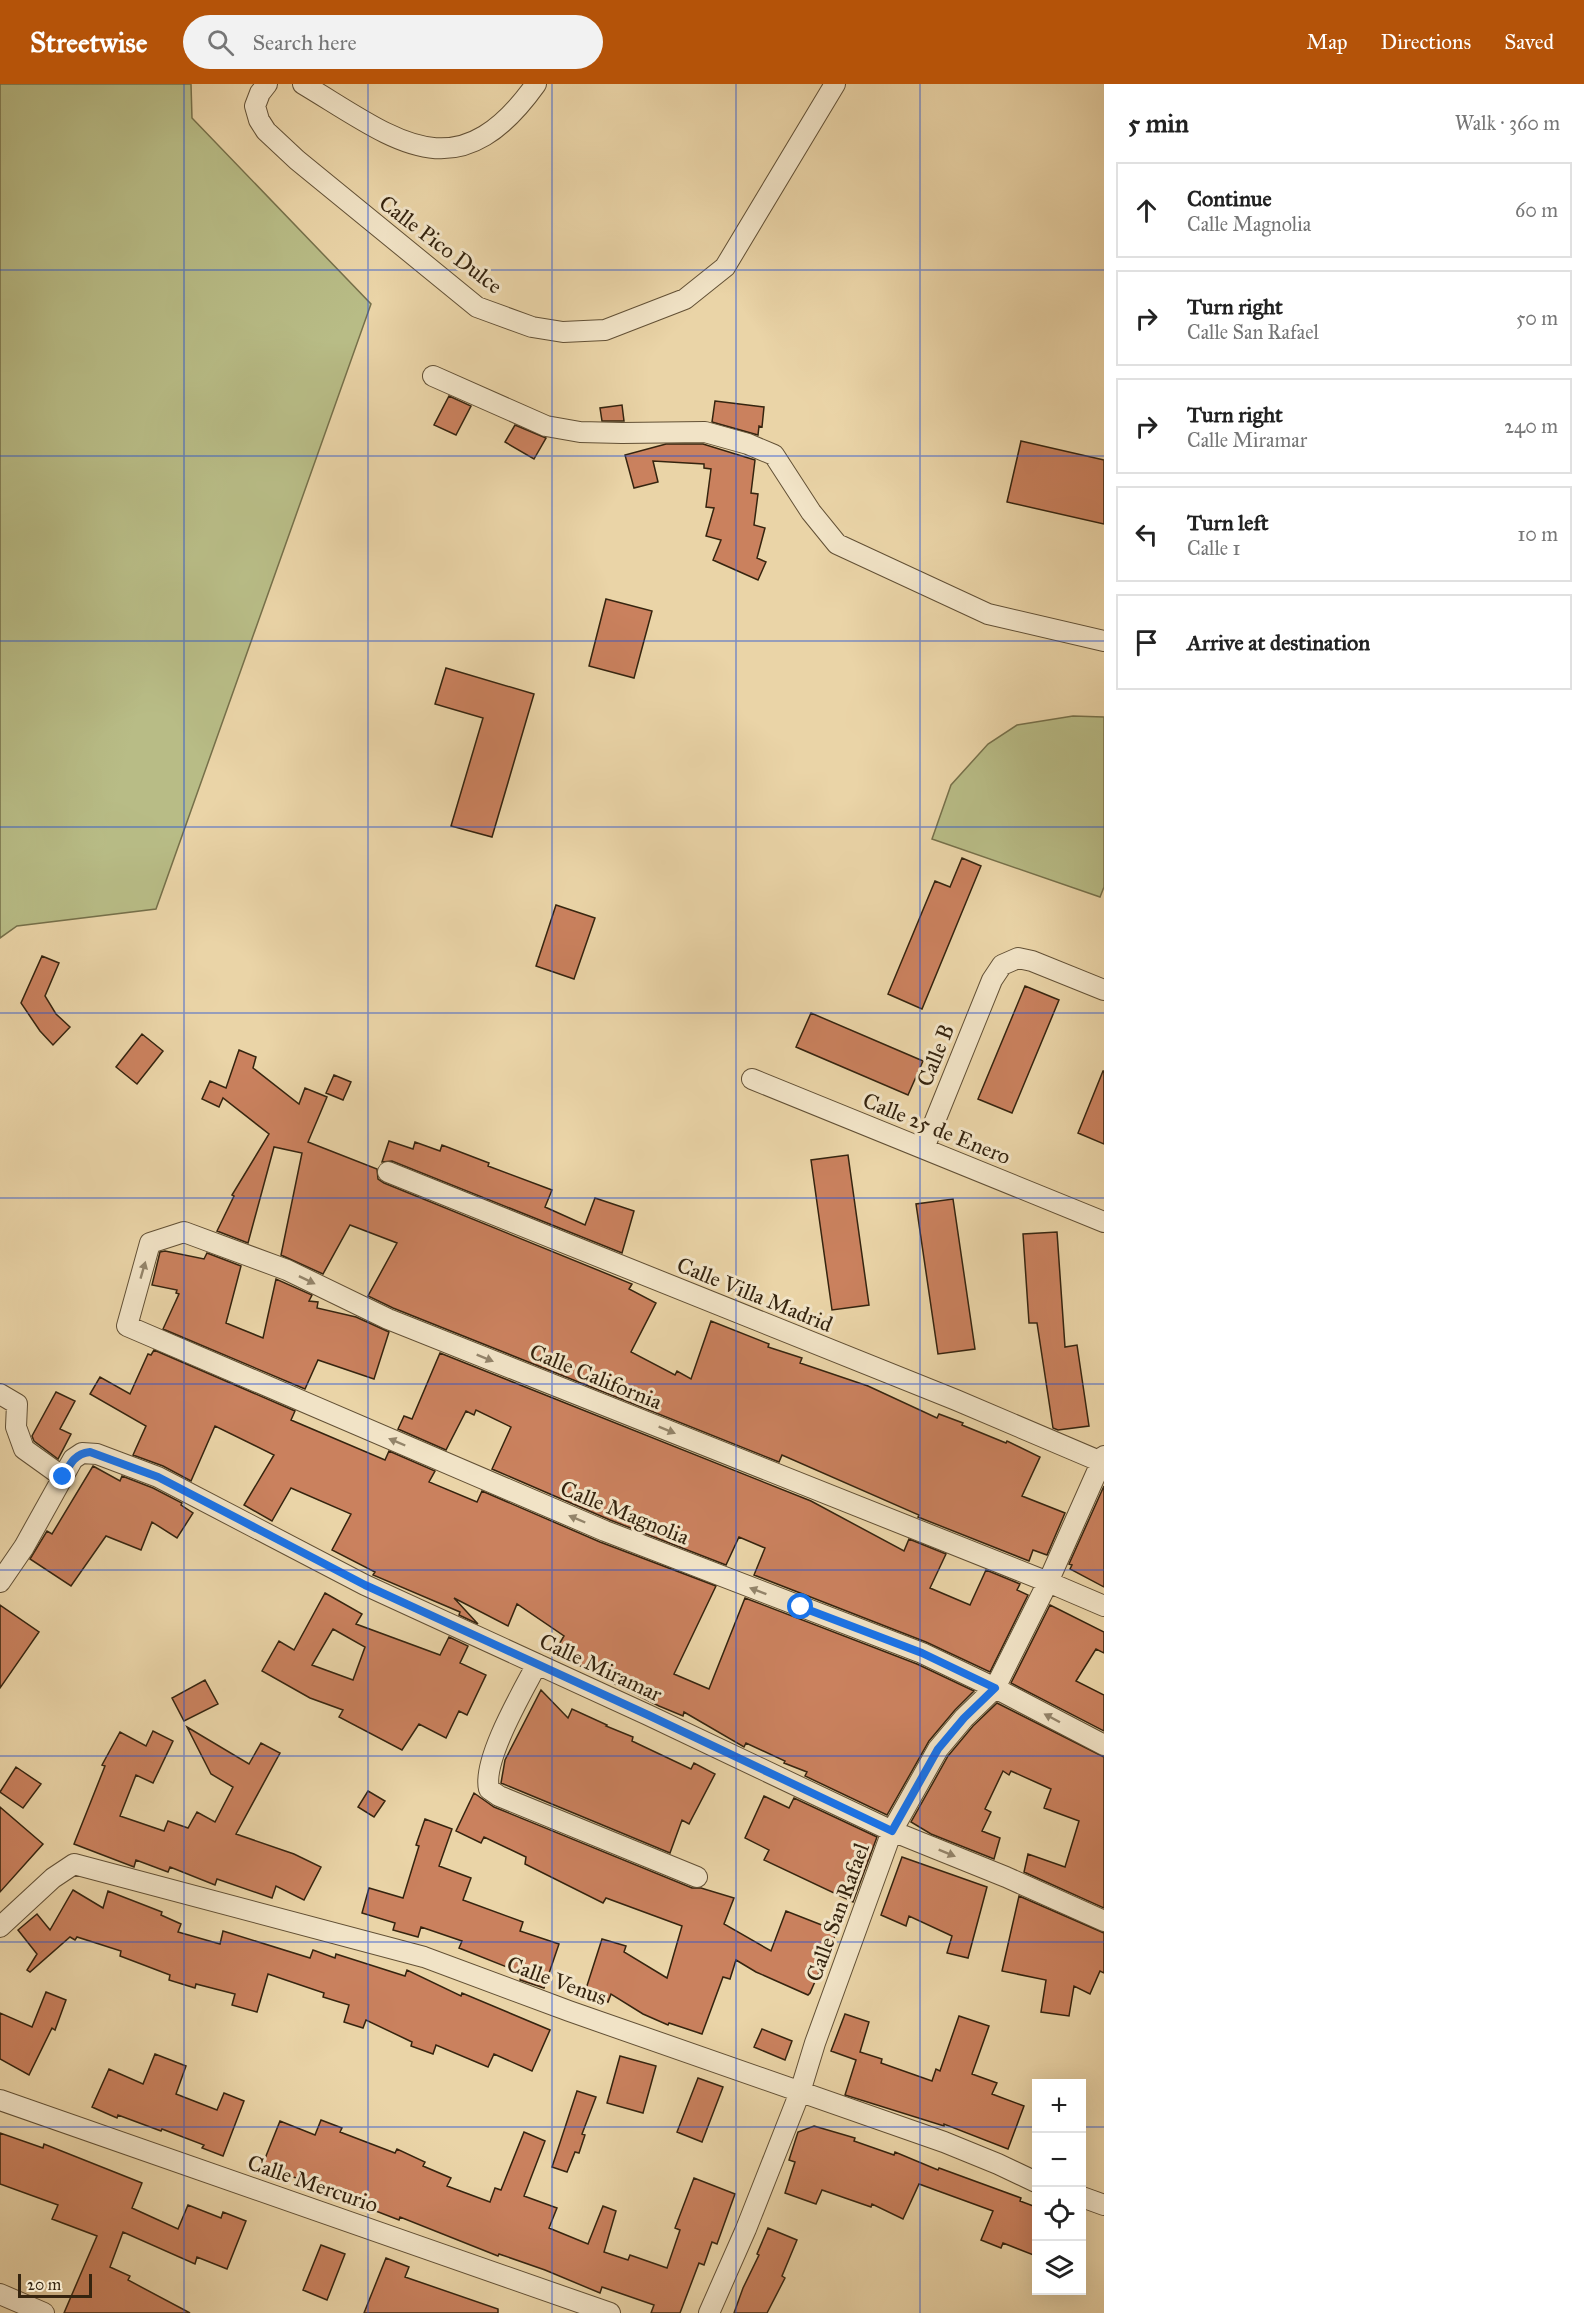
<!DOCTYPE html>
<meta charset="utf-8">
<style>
body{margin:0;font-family:"IM FELL Great Primer",serif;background:#f2f2f2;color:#222}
.controls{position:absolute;right:18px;bottom:18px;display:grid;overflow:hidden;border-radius:0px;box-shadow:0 6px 24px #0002}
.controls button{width:54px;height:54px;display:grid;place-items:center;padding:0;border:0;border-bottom:2px solid #e0e0e0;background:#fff;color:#222;font:30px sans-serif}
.scale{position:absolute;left:18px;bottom:15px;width:74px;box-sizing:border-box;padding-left:6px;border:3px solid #35240f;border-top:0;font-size:16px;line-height:21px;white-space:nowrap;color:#35240f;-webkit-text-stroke:4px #f1e3c6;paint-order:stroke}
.stop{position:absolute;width:18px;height:18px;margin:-14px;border:4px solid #1a73e8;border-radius:50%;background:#fff}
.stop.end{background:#1a73e8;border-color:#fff;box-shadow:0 2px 6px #0008}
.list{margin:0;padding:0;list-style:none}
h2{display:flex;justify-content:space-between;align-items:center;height:78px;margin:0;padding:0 24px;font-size:26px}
h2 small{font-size:20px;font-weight:400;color:#767676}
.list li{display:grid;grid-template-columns:39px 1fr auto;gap:18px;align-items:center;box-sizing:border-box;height:96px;margin:0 12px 12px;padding:0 12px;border:2px solid #e0e0e0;border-radius:0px}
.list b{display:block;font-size:22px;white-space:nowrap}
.list p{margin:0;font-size:20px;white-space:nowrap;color:#767676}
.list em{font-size:20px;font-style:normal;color:#767676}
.icon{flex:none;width:33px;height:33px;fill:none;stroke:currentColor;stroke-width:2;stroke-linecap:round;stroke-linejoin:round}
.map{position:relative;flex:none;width:1104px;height:2229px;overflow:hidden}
header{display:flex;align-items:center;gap:36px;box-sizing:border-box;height:84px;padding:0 30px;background:#b45309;color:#fff}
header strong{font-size:28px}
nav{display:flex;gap:33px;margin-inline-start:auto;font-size:21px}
.search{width:420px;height:54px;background:#f2f2f2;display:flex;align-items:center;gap:15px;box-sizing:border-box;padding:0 21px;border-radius:33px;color:#767676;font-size:22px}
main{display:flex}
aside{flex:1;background:#fff}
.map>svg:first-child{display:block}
.green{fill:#b8bc86;stroke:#76704a;stroke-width:1.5}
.building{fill:#ca815e;stroke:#35240f;stroke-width:1.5;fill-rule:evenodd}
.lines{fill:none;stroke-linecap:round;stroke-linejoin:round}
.minor-casing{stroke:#625035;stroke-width:22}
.minor{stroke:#f1e3c6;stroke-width:20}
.oneway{fill:#93846a}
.route{stroke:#1a73e8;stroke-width:8}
.grid{fill:none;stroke:#1d4ed8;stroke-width:1.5;stroke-opacity:0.55}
.labels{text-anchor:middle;stroke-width:6;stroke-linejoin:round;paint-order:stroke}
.street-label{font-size:22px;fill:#35240f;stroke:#f1e3c6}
</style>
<header>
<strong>Streetwise</strong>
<div class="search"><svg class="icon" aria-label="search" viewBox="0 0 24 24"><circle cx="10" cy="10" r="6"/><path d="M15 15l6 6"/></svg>Search here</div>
<nav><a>Map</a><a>Directions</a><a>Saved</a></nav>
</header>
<main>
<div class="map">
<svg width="1104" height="2229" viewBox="0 0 1104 2229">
<rect width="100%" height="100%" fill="#ead4a7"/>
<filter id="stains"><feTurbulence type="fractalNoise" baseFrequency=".00333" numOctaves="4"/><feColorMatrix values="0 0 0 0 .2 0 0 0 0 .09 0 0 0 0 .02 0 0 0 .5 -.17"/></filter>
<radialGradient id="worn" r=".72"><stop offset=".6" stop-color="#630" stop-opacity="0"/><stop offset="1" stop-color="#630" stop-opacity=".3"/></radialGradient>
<!-- green -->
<path class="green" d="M 0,0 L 191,0 L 192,34 L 371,220 L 156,825 L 17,842 L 0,854 Z
M 1073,632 L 1104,633 L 1104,803 L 1100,813 L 932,755 L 951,701 L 988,660 L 1017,641 Z"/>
<!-- building -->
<path class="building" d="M 449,312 L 471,322 L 456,351 L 434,341 Z
M 715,317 L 764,323 L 762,343 L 759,342 L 758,351 L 712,338 Z
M 622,321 L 624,337 L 602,337 L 600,324 Z
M 515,341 L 546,354 L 534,375 L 505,358 Z
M 1021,357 L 1104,376 L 1104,440 L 1007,418 Z
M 666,360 L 703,360 L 755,376 L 751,409 L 758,410 L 754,441 L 765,444 L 757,474 L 766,478 L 758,496 L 713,476 L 721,456 L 706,452 L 714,424 L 706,423 L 711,385 L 704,384 L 704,380 L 653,377 L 658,398 L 634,404 L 625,371 Z
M 606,515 L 652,527 L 634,594 L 589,582 Z
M 446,584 L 534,610 L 492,753 L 451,742 L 483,634 L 435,620 Z
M 962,774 L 981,782 L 922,925 L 888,910 L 935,797 L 950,803 Z
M 556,821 L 595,834 L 574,895 L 536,882 Z
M 42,872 L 59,879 L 45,912 L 56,930 L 70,943 L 53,961 L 40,947 L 21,919 Z
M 1025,902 L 1059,916 L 1012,1029 L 978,1015 Z
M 811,929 L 923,977 L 908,1011 L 796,963 Z
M 142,950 L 163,967 L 137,1000 L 116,983 Z
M 239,966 L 256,973 L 253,984 L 299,1020 L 305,1004 L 327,1013 L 308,1058 L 377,1085 L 378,1095 L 384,1099 L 632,1200 L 629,1205 L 656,1219 L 631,1268 L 675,1291 L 677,1287 L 691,1295 L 711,1237 L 769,1260 L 768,1263 L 802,1274 L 800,1279 L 868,1302 L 937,1334 L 939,1330 L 963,1339 L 962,1341 L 1006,1359 L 1007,1357 L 1040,1373 L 1022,1412 L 1065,1429 L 1047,1471 L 1033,1466 L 1029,1477 L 918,1433 L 919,1431 L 782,1371 L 779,1378 L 393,1224 L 368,1212 L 397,1159 L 350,1141 L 323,1190 L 281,1171 L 302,1069 L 274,1063 L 248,1159 L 217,1147 L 234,1112 L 232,1111 L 269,1050 L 223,1014 L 219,1023 L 202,1015 L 210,997 L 226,1004 Z
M 1103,987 L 1104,987 L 1104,1060 L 1078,1049 Z
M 334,991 L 351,998 L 343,1016 L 326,1009 Z
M 389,1057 L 413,1065 L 415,1058 L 440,1067 L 442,1061 L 489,1079 L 488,1082 L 552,1106 L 545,1123 L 585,1141 L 595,1114 L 634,1127 L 622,1169 L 392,1077 L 382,1078 Z
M 848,1071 L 869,1221 L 832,1226 L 811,1076 Z
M 953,1115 L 975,1265 L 938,1270 L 916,1120 Z
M 1057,1148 L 1065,1263 L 1077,1261 L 1089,1342 L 1058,1346 L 1053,1344 L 1037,1239 L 1029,1239 L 1023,1150 Z
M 165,1167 L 204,1175 L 207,1169 L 241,1182 L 226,1239 L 263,1254 L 276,1195 L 312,1211 L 309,1217 L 318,1218 L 317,1224 L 356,1233 L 389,1248 L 374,1295 L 318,1276 L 305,1305 L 163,1245 L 179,1210 L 176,1209 L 177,1206 L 152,1201 L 160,1168 Z
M 154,1266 L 295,1327 L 291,1336 L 385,1376 L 389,1367 L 435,1387 L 429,1398 L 477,1418 L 482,1407 L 600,1458 L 716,1502 L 674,1590 L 709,1605 L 745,1514 L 917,1580 L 974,1607 L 955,1626 L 929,1657 L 887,1731 L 805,1692 L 807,1688 L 784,1679 L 785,1677 L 746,1659 L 744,1663 L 684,1628 L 683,1632 L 659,1622 L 591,1588 L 555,1567 L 564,1552 L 517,1520 L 508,1542 L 454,1514 L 478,1540 L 459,1531 L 460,1528 L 373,1491 L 375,1488 L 332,1466 L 351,1430 L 291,1404 L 272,1437 L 244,1421 L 274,1371 L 215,1342 L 191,1397 L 163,1382 L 133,1371 L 146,1342 L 90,1310 L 100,1293 L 130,1310 L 148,1270 L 151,1271 Z
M 440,1269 L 811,1417 L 904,1467 L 909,1455 L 946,1470 L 930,1504 L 970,1521 L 986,1486 L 1020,1500 L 1017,1506 L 1028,1511 L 990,1588 L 926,1558 L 754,1491 L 765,1464 L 739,1453 L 726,1481 L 610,1436 L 492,1385 L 511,1343 L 476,1326 L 474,1331 L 466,1327 L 446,1366 L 398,1345 L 404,1332 L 412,1335 Z
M 56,1308 L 75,1317 L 60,1345 L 71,1350 L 58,1375 L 34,1357 L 32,1352 Z
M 93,1382 L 120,1397 L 122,1392 L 153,1404 L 182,1419 L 181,1421 L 193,1429 L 177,1454 L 152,1438 L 141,1466 L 106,1452 L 71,1502 L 30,1475 L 47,1447 L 52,1450 Z
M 1104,1402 L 1104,1503 L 1070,1485 L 1072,1481 L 1069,1480 Z
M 325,1509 L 362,1530 L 356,1540 L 440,1571 L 449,1553 L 468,1562 L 460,1579 L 486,1591 L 467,1631 L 459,1627 L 446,1654 L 419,1640 L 402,1666 L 339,1633 L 343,1626 L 310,1614 L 262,1587 L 279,1557 L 294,1566 ZM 333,1545 L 365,1563 L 353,1596 L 312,1581 Z
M 0,1521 L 39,1548 L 0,1604 Z
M 1050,1521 L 1104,1548 L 1104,1569 L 1096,1565 L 1076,1597 L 1104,1611 L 1104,1647 L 1011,1599 Z
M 205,1596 L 218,1620 L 184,1637 L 172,1614 Z
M 541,1606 L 568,1634 L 572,1625 L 607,1641 L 606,1642 L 633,1653 L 632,1657 L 691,1685 L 694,1679 L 715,1690 L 689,1740 L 682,1736 L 670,1769 L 501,1699 L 505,1676 Z
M 997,1619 L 1104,1673 L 1104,1824 L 1024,1788 L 1028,1770 L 1065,1783 L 1079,1737 L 1044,1724 L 1051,1705 L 1011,1687 L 1009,1691 L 1003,1687 L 985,1725 L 991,1728 L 982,1747 L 1000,1754 L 994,1775 L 931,1750 L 911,1738 L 948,1672 L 973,1642 Z
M 187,1643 L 249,1680 L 261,1659 L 280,1669 L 236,1750 L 294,1770 L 321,1783 L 304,1816 L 276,1802 L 272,1814 L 217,1795 L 215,1801 L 170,1783 L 168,1788 L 136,1776 L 134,1783 L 74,1760 L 105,1682 L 102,1681 L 120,1648 L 146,1662 L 153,1647 L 173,1657 L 153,1699 L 136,1691 L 120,1732 L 164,1747 L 168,1737 L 188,1744 L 197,1728 L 215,1738 L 233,1703 L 211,1690 Z
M 16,1683 L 41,1700 L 23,1724 L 0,1708 Z
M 368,1707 L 385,1717 L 374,1733 L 358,1723 Z
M 474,1709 L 494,1723 L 692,1804 L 701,1804 L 734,1814 L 724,1840 L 771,1867 L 786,1827 L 837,1847 L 810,1909 L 808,1911 L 756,1888 L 736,1876 L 730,1895 L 723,1893 L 702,1950 L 669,1939 L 668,1941 L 643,1930 L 611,1910 L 608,1918 L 584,1911 L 602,1855 L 626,1862 L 624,1868 L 667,1894 L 682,1842 L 606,1814 L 603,1819 L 525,1780 L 526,1773 L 484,1753 L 481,1759 L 456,1747 Z
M 764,1712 L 789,1724 L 794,1714 L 877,1753 L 853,1818 L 764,1776 L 769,1766 L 745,1754 Z
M 0,1723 L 43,1760 L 0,1808 Z
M 425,1735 L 452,1745 L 439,1782 L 471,1794 L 463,1816 L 523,1838 L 520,1847 L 559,1860 L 544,1904 L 520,1896 L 522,1889 L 459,1864 L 462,1857 L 421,1843 L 418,1853 L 393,1846 L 395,1839 L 362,1829 L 369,1804 L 403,1814 L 419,1762 L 416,1761 Z
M 902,1773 L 987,1803 L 968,1874 L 947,1869 L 952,1852 L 909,1832 L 906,1842 L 881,1831 Z
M 73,1806 L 103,1824 L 108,1807 L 162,1828 L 161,1831 L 181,1840 L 178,1848 L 220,1860 L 223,1847 L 310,1874 L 313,1866 L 335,1874 L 336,1870 L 405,1892 L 407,1886 L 461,1912 L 462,1909 L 550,1946 L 532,1987 L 494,1970 L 488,1983 L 436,1961 L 433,1970 L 411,1962 L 412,1958 L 366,1936 L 363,1944 L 344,1938 L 349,1921 L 323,1913 L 324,1909 L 268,1890 L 257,1928 L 232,1921 L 235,1910 L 196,1900 L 195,1904 L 169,1896 L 170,1891 L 120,1872 L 121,1867 L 77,1853 L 75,1856 L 70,1853 L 30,1888 L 27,1886 L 37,1870 L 18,1846 L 37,1830 L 50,1846 Z
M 1019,1812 L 1104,1849 L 1104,1889 L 1100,1887 L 1090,1910 L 1074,1902 L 1069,1932 L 1041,1928 L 1046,1896 L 1002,1887 Z
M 46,1908 L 66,1916 L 55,1946 L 52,1944 L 29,1991 L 0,1975 L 0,1929 L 32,1943 Z
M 845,1930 L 869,1938 L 860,1968 L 882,1975 L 881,1979 L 932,1997 L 936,1985 L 940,1987 L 959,1932 L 989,1942 L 972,1990 L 997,1999 L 992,2010 L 1024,2022 L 1008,2065 L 944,2040 L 944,2042 L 845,2011 L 856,1976 L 831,1967 Z
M 762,1945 L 792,1957 L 785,1976 L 754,1963 Z
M 155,1970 L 186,1982 L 176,2010 L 217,2026 L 224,2009 L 244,2017 L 223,2072 L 202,2064 L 204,2061 L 162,2045 L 161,2047 L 118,2031 L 117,2034 L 92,2023 L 109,1985 L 143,2000 Z
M 620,1972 L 656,1982 L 643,2029 L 607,2019 Z
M 698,1994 L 723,2003 L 702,2058 L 677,2048 Z
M 577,2007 L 596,2013 L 582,2050 L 585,2051 L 579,2069 L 575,2068 L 567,2088 L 552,2083 Z
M 321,2036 L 342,2044 L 340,2048 L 395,2069 L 397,2065 L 425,2078 L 423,2082 L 451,2094 L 447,2102 L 490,2118 L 495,2104 L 501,2106 L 524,2048 L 545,2057 L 524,2112 L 557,2124 L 549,2144 L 588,2160 L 603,2122 L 616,2127 L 604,2168 L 628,2176 L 630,2171 L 667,2184 L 680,2146 L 675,2144 L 694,2094 L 735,2110 L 717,2160 L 712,2158 L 704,2181 L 699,2179 L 680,2229 L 651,2229 L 654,2221 L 602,2203 L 600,2209 L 545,2186 L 499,2170 L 498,2172 L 400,2133 L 399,2136 L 319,2105 L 318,2107 L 297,2099 L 299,2095 L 262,2082 L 280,2037 L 315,2051 Z
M 814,2042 L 855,2054 L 854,2057 L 894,2071 L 895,2068 L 938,2086 L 939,2084 L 1021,2114 L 1020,2117 L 1036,2123 L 1036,2172 L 1003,2159 L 1001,2164 L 981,2156 L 993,2127 L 919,2100 L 903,2135 L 872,2120 L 871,2123 L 822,2106 L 816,2120 L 785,2109 L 795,2078 L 789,2076 L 798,2048 Z
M 0,2049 L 43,2064 L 44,2060 L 142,2099 L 132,2124 L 178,2145 L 188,2121 L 221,2134 L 223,2128 L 246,2137 L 227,2185 L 197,2173 L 195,2180 L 123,2148 L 110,2183 L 130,2192 L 128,2196 L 190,2229 L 64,2229 L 97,2152 L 52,2135 L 58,2121 L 0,2100 Z
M 768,2144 L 797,2156 L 782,2192 L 785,2194 L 767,2229 L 734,2229 L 743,2204 L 759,2171 L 757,2170 Z
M 321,2161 L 345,2170 L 327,2216 L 303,2206 Z
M 386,2174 L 409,2183 L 405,2193 L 498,2225 L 498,2229 L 364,2229 Z"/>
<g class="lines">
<defs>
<path id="minor" d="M 267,0 L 260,9 L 255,22 L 259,36 L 266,47 L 297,76 L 477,223 L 532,243 L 563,248 L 605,246 L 685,215 L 725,183 L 835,0
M 303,0 C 395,55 456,112 536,0
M 433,292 L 546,342 L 580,348 L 622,349 L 705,348 L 748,360 L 774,371 L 811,428 L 837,460 L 988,530 L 1104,557
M 752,995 L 1104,1138
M 924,1064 L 992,896 L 1002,881 L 1018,874 L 1032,877 L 1104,906
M 388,1088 L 956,1316 L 1104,1379
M 0,1310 L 17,1320 L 16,1343 L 24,1365 L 63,1393
M 0,1498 L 24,1463 L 73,1375 L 82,1369 L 97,1370 L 158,1393 L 365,1501 L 648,1631 L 892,1747 L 1006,1793 L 1104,1837
M 1104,1522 L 1048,1498 L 388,1235 L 287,1186 L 184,1148 L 150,1159 L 127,1242 L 605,1447 L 922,1569 L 995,1604 L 1104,1661
M 537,1580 C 523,1607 482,1676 489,1705 L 499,1712 L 697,1793
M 0,1843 L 53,1794 L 74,1780 L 424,1873 L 569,1927 L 944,2058 L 998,2080 L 1036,2098
M 0,2016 L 610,2229
M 1082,2113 L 1104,2121
M 0,2210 L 44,2229
M 709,2229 L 746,2145 L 800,2008 L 815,1959 L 892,1747 L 938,1665 L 964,1634 L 995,1604 L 1048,1498 L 1104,1372"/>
</defs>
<!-- minor casing -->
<use href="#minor" class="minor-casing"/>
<!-- minor -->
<use href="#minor" class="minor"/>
</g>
<!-- one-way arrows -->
<defs><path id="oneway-solid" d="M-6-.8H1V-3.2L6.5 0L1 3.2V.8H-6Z" transform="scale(1.5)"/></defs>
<g class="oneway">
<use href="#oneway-solid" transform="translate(143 1186) rotate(-74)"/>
<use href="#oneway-solid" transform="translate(307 1196) rotate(26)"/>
<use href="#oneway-solid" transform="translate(485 1274) rotate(22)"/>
<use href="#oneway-solid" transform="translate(667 1346) rotate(22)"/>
<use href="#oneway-solid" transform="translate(397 1358) rotate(-157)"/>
<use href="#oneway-solid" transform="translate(577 1435) rotate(-157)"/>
<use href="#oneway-solid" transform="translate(758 1507) rotate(-159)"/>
<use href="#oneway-solid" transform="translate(1052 1634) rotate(-152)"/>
<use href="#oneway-solid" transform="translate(947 1769) rotate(22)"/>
</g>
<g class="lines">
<!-- route -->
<path class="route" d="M 63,1393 C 70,1380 74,1370 90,1368 L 158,1393 L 365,1501 L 648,1631 L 892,1747 L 938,1665 L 964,1634 L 995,1604 L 922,1569 L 801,1523"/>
</g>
<!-- grid -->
<path class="grid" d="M 184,0 L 184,2229M 368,0 L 368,2229M 552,0 L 552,2229M 736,0 L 736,2229M 920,0 L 920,2229M 0,186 L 1104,186M 0,372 L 1104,372M 0,557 L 1104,557M 0,743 L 1104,743M 0,929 L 1104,929M 0,1114 L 1104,1114M 0,1300 L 1104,1300M 0,1486 L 1104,1486M 0,1672 L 1104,1672M 0,1858 L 1104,1858M 0,2043 L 1036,2043M 1082,2043 L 1104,2043"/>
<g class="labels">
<!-- street labels -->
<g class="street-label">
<text transform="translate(441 160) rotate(37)" y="8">Calle Pico Dulce</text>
<text transform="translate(935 971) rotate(-68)" y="8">Calle B</text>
<text transform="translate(937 1044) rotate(22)" y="8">Calle 25 de Enero</text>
<text transform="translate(755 1210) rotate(22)" y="8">Calle Villa Madrid</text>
<text transform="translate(596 1292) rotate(22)" y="8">Calle California</text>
<text transform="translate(625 1428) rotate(22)" y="8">Calle Magnolia</text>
<text transform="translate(601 1583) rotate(25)" y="8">Calle Miramar</text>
<text transform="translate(837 1828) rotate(-70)" y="8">Calle San Rafael</text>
<text transform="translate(557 1896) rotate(20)" y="8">Calle Venus</text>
<text transform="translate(313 2099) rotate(19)" y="8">Calle Mercurio</text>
</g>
</g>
<rect width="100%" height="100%" filter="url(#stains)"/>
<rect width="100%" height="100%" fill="url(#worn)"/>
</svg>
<div class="controls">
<button>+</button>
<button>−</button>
<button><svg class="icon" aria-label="locate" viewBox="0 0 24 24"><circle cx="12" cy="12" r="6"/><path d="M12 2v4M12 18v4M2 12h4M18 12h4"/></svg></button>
<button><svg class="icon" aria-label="layers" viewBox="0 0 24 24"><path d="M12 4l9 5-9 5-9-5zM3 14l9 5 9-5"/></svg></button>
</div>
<div class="scale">20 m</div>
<div class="stop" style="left:801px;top:1523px"></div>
<div class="stop end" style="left:63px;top:1393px"></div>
</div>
<aside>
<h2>5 min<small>Walk · 360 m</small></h2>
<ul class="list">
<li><svg class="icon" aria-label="ahead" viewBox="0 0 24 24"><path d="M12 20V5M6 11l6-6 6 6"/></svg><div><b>Continue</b><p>Calle Magnolia</p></div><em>60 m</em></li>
<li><svg class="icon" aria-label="right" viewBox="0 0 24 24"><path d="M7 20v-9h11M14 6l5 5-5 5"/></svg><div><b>Turn right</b><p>Calle San Rafael</p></div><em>50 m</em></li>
<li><svg class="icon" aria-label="right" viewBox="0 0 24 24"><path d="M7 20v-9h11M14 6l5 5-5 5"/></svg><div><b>Turn right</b><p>Calle Miramar</p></div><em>240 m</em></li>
<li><svg class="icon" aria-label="left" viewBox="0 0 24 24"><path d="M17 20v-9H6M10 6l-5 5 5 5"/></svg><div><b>Turn left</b><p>Calle 1</p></div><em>10 m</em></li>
<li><svg class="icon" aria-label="arrive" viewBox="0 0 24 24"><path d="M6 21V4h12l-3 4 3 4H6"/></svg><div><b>Arrive at destination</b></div></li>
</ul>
</aside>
</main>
